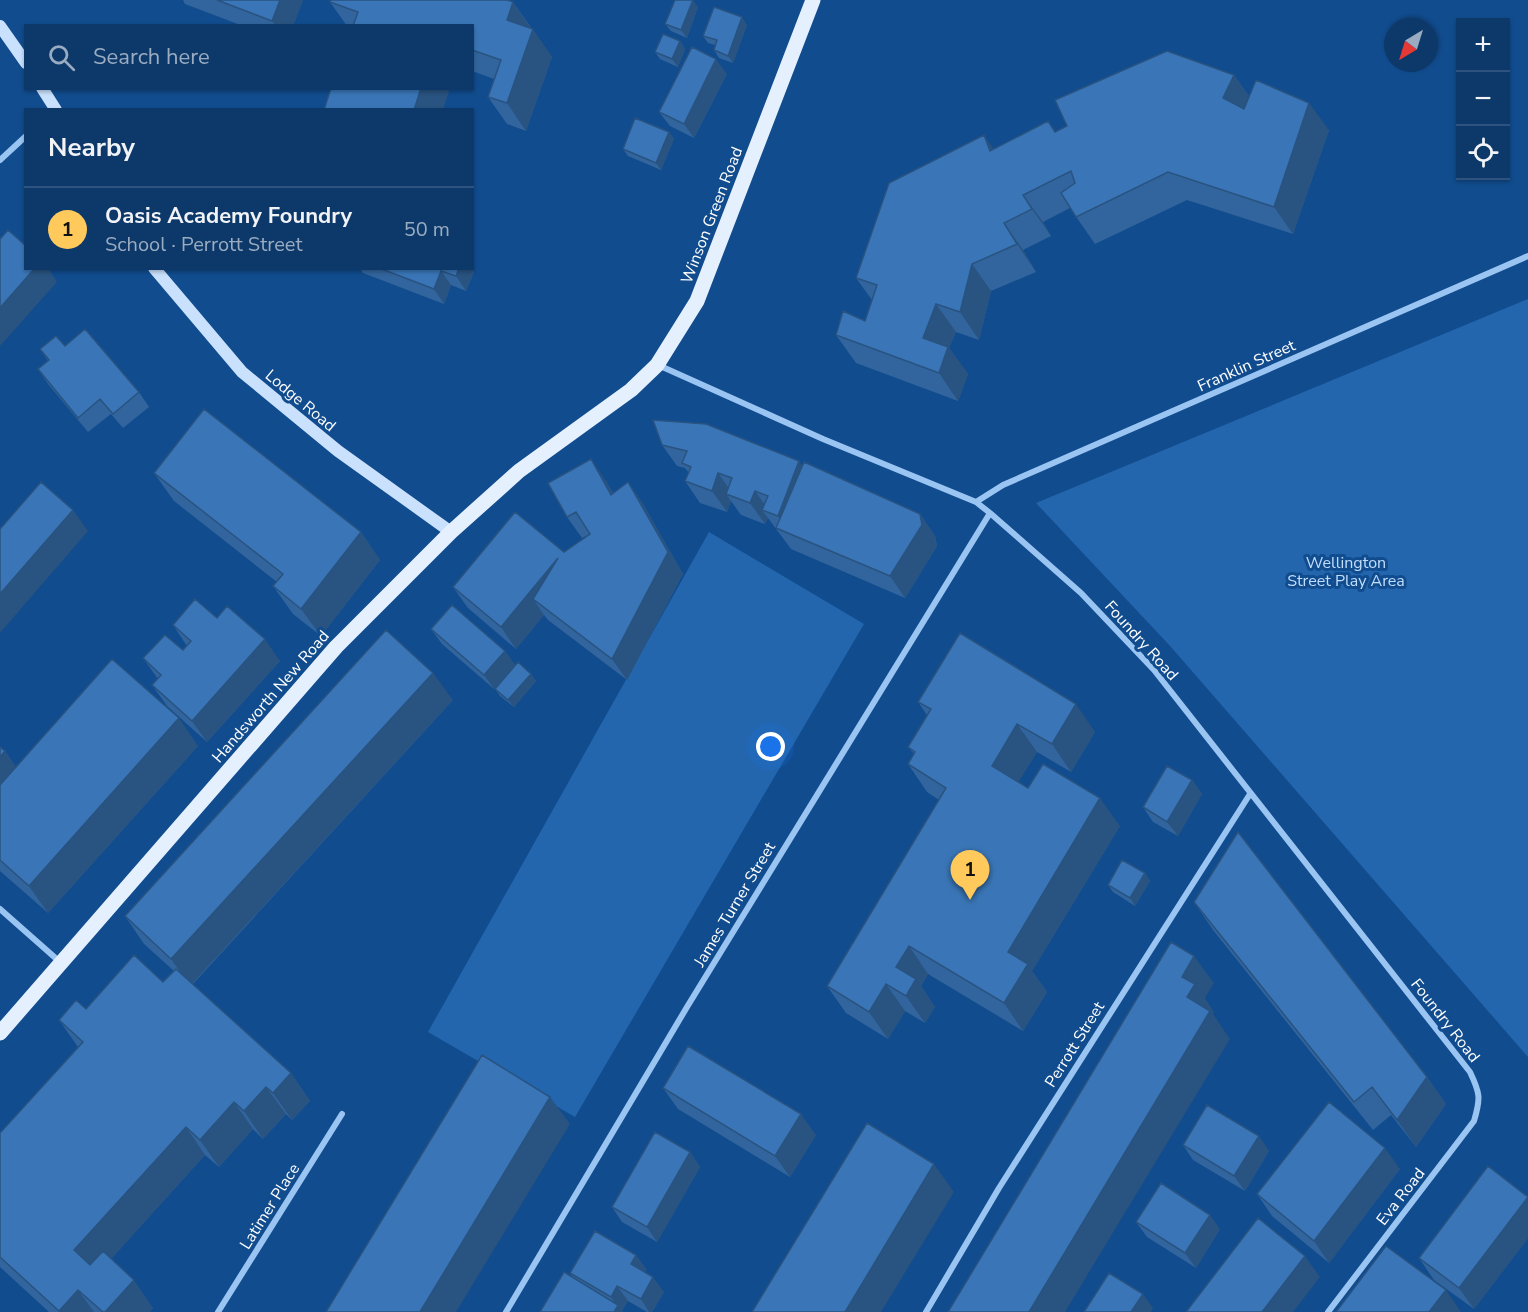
<!DOCTYPE html>
<meta charset="utf-8">
<style>
body{margin:0;font-family:"Nunito Sans",sans-serif;background:#1b4472;color:#f1f3f6}
.controls{position:absolute;right:18px;top:18px;display:grid;overflow:hidden;border-radius:0px;box-shadow:0 2px 4px #0004}
.controls button{width:54px;height:54px;display:grid;place-items:center;padding:0;border:0;border-bottom:2px solid #2d537e;background:#0d396a;color:#f1f3f6;font:30px sans-serif}
.compass{position:absolute;left:1384px;top:18px;width:54px;height:54px;border-radius:50%;background:#0d396a;box-shadow:0 2px 4px #0004;rotate:218deg}
.you{position:absolute;left:771px;top:747px;width:21px;height:21px;margin:-15px;border:4px solid #fff;border-radius:50%;background:#1a73e8;box-shadow:0 0 0 9px #1a73e833}
.badge{display:grid;place-items:center;width:39px;height:39px;border-radius:50%;background:#ffca5b;color:#111;font-size:20px;font-weight:700}
.pin{position:absolute;translate:-50% -50px;filter:drop-shadow(0 2px 3px #0008)}
.pin::after{content:'';position:absolute;top:32px;width:21px;height:18px;background:inherit;clip-path:polygon(0 0,100% 0,50% 100%)}
.list{margin:0;padding:0;list-style:none}
h2{display:flex;justify-content:space-between;align-items:center;height:78px;margin:0;padding:0 24px;font-size:26px}
h2 small{font-size:20px;font-weight:400;color:#9aacc1}
.list li{display:grid;grid-template-columns:39px 1fr auto;gap:18px;align-items:center;box-sizing:border-box;height:84px;padding:0 24px;border-top:2px solid #2d537e}
.list b{display:block;font-size:22px;white-space:nowrap}
.list p{margin:0;font-size:20px;white-space:nowrap;color:#9aacc1}
.list em{font-size:20px;font-style:normal;color:#9aacc1}
.icon{flex:none;width:33px;height:33px;fill:none;stroke:currentColor;stroke-width:2;stroke-linecap:round;stroke-linejoin:round}
.map{position:relative;flex:none;width:1528px;height:1312px;overflow:hidden}
.search{position:absolute;background:#0d396a;box-shadow:0 2px 4px #0004;left:24px;top:24px;width:450px;height:66px;display:flex;align-items:center;gap:15px;box-sizing:border-box;padding:0 21px;border-radius:0px;color:#9aacc1;font-size:22px}
.panel{position:absolute;background:#0d396a;box-shadow:0 2px 4px #0004;left:24px;top:108px;width:450px;height:162px;border-radius:0px}
.map>svg:first-child{display:block}
.green{fill:#2366ad}
.lines{fill:none;stroke-linecap:round;stroke-linejoin:round}
.street{stroke:#9ac5f2;stroke-width:6}
.secondary{stroke:#c9e1fc;stroke-width:12}
.primary{stroke:#e5f0ff;stroke-width:15}
.wall{fill:#32659d}
.shaded-wall{fill:#295380}
.building{fill:#3a76b7;stroke:#295380;stroke-width:1.5}
.labels{text-anchor:middle;stroke-width:6;stroke-linejoin:round;paint-order:stroke}
.street-label{font-size:16px;fill:#fff;stroke:#114c8e}
.park-label{font-size:16px;fill:#c1defd;stroke:#114c8e}
</style>
<div class="map">
<svg width="1528" height="1312" viewBox="0 0 1528 1312">
<rect width="100%" height="100%" fill="#114c8e"/>
<!-- green -->
<path class="green" d="M 1528,299 L 1528,1057 L 1171,647 L 1036,503 Z
M 709,532 L 864,624 L 575,1117 L 428,1032 Z"/>
<g class="lines">
<!-- street -->
<path class="street" d="M 0,160 L 26,136
M 658,365 L 823,439 L 976,502 L 990,513 L 1081,593 L 1154,670 L 1470,1072 C 1480,1093 1481,1098 1474,1121 L 1328,1312
M 976,502 L 1003,485 L 1528,256
M 0,909 L 60,962
M 218,1312 L 342,1114
M 506,1312 L 687,1007 L 990,513
M 926,1312 L 999,1188 L 1250,794"/>
<!-- secondary -->
<path class="secondary" d="M 0,26 L 26,63
M 42,88 L 56,110
M 154,268 L 242,372 L 338,451 L 451,532"/>
<!-- primary -->
<path class="primary" d="M 0,1033 L 336,647 L 451,532 L 519,471 L 631,390 L 657,365 L 697,301 L 813,0"/>
</g>
<!-- wall -->
<path class="wall" d="M 183,0 L 303,0 L 293,26 L 243,26 L 185,4 Z
M 330,2 L 513,2 L 552,57 L 526,131 L 507,124 L 488,97 L 494,79 L 472,71 L 472,26 L 347,26 Z
M 698,7 L 687,38 L 671,31 L 665,24 Z
M 747,25 L 733,63 L 719,58 L 714,50 L 715,45 L 708,43 L 703,36 Z
M 680,41 L 685,49 L 678,67 L 660,59 L 655,52 Z
M 727,74 L 694,138 L 670,126 L 659,112 Z
M 1234,75 L 1249,96 L 1329,130 L 1293,234 L 1187,200 L 1095,244 L 1070,208 L 1043,222 L 1051,236 L 1023,250 L 1036,272 L 991,291 L 979,340 L 956,332 L 949,348 L 968,374 L 958,401 L 856,363 L 836,335 L 865,321 L 872,300 L 856,278 L 994,149 L 1056,132 Z
M 669,132 L 674,139 L 661,170 L 628,156 L 623,149 Z
M 360,268 L 471,268 L 474,272 L 466,291 L 451,285 L 444,304 L 363,273 Z
M 65,346 L 139,392 L 149,407 L 123,428 L 111,414 L 88,432 L 48,384 L 38,369 L 48,361 L 40,349 Z
M 662,445 L 803,465 L 920,514 L 935,536 L 937,546 L 905,598 L 791,549 L 768,518 L 765,524 L 741,515 L 731,501 L 727,512 L 700,503 L 685,481 L 689,473 L 685,468 L 677,466 Z
M 154,473 L 361,532 L 380,560 L 321,636 L 293,614 L 273,586 L 277,582 L 174,501 Z
M 606,481 L 613,493 L 628,482 L 643,504 L 683,574 L 627,680 L 548,620 L 544,615 L 516,649 L 468,608 L 453,587 L 564,552 L 590,534 L 582,538 L 567,517 Z
M 217,618 L 280,661 L 207,742 L 167,706 L 152,685 L 158,679 L 143,658 L 183,650 L 187,646 L 173,625 Z
M 431,629 L 505,651 L 515,665 L 531,674 L 536,681 L 514,707 L 500,696 L 495,689 L 510,671 L 494,689 L 442,644 Z
M 453,700 L 193,984 L 291,1073 L 310,1101 L 292,1120 L 286,1114 L 263,1139 L 253,1129 L 219,1167 L 205,1155 L 111,1259 L 153,1308 L 149,1312 L 49,1312 L 0,1267 L 0,1133 L 78,1047 L 59,1020 L 86,1009 L 163,982 L 174,971 L 144,944 L 125,916 Z
M 918,702 L 1095,732 L 1071,772 L 1037,752 L 1018,782 L 1028,788 L 1120,826 L 1032,971 L 1047,992 L 1023,1031 L 928,974 L 921,986 L 935,1007 L 925,1023 L 905,1011 L 888,1039 L 846,1013 L 827,986 L 939,800 L 927,792 L 908,764 L 914,754 L 908,747 L 927,715 Z
M 198,746 L 48,913 L 0,871 L 0,747 L 5,751 L 16,767 Z
M 1192,780 L 1202,794 L 1178,836 L 1153,822 L 1143,807 Z
M 1145,873 L 1150,881 L 1135,906 L 1113,892 L 1108,885 Z
M 1194,902 L 1427,1077 L 1446,1104 L 1416,1147 L 1391,1115 L 1373,1130 L 1213,930 Z
M 663,1088 L 816,1135 L 790,1177 L 678,1109 Z
M 1183,1145 L 1269,1151 L 1245,1191 L 1193,1160 Z
M 690,1152 L 700,1167 L 657,1242 L 622,1222 L 612,1207 Z
M 1400,1169 L 1329,1263 L 1272,1216 L 1257,1194 Z
M 1528,1197 L 1528,1238 L 1474,1309 L 1434,1280 L 1419,1258 Z
M 1136,1222 L 1220,1229 L 1196,1268 L 1147,1237 Z
M 636,1255 L 646,1269 L 645,1272 L 664,1292 L 652,1312 L 647,1312 L 628,1301 L 622,1311 L 573,1278 L 570,1273 Z"/>
<!-- shaded-wall -->
<path class="shaded-wall" d="M 280,0 L 303,0 L 293,26 L 276,26 L 272,21 Z
M 693,0 L 698,7 L 687,38 L 681,30 Z
M 513,2 L 532,30 L 507,20 Z
M 742,17 L 747,25 L 733,63 L 728,56 Z
M 533,29 L 552,57 L 526,131 L 507,103 Z
M 680,41 L 685,49 L 678,67 L 672,59 Z
M 716,59 L 727,74 L 694,138 L 684,124 Z
M 1234,75 L 1254,103 L 1243,125 L 1223,98 Z
M 421,88 L 450,88 L 443,110 L 414,110 Z
M 1309,103 L 1329,130 L 1293,234 L 1274,207 Z
M 669,132 L 674,139 L 661,170 L 656,163 Z
M 984,135 L 1003,163 L 990,151 Z
M 1023,195 L 1043,222 L 1051,236 L 1032,209 Z
M 1004,223 L 1023,250 L 1036,272 L 1017,244 Z
M 972,264 L 991,291 L 979,340 L 960,312 Z
M 35,268 L 48,268 L 57,282 L 0,346 L 0,308 Z
M 459,268 L 471,268 L 474,272 L 466,291 L 456,276 Z
M 441,271 L 451,285 L 444,304 L 434,289 Z
M 936,304 L 956,332 L 949,348 L 968,374 L 958,401 L 939,373 L 923,338 Z
M 591,459 L 606,481 L 626,516 L 611,495 Z
M 799,461 L 814,482 L 791,535 L 778,516 Z
M 718,473 L 733,494 L 726,494 L 731,501 L 727,512 L 712,491 Z
M 628,482 L 643,504 L 683,574 L 627,680 L 612,659 Z
M 755,491 L 770,512 L 762,510 L 768,518 L 765,524 L 750,503 Z
M 73,510 L 88,531 L 0,633 L 0,594 Z
M 920,514 L 935,536 L 937,546 L 905,598 L 890,576 Z
M 361,532 L 380,560 L 321,636 L 301,609 Z
M 558,558 L 533,599 L 544,615 L 516,649 L 501,627 Z
M 265,639 L 280,661 L 207,742 L 192,721 Z
M 505,651 L 515,665 L 494,689 L 484,675 Z
M 433,673 L 453,700 L 190,986 L 171,959 Z
M 531,674 L 536,681 L 514,707 L 508,700 Z
M 1076,704 L 1095,732 L 1071,772 L 1052,744 Z
M 179,718 L 198,746 L 48,913 L 29,886 Z
M 1017,724 L 1037,752 L 1011,794 L 992,766 Z
M 5,751 L 24,779 L 0,806 L 0,757 Z
M 1192,780 L 1202,794 L 1178,836 L 1167,822 Z
M 1100,798 L 1120,826 L 1032,971 L 1047,992 L 1023,1031 L 1004,1003 L 1008,952 Z
M 1145,873 L 1150,881 L 1135,906 L 1130,898 Z
M 909,946 L 928,974 L 921,986 L 935,1007 L 925,1023 L 906,996 L 896,967 Z
M 1194,956 L 1214,983 L 1205,998 L 1214,1012 L 1213,1014 L 1230,1039 L 1065,1312 L 1029,1312 L 1182,977 Z
M 886,984 L 905,1011 L 888,1039 L 869,1012 Z
M 291,1073 L 310,1101 L 292,1120 L 273,1093 Z
M 1427,1077 L 1446,1104 L 1416,1147 L 1397,1120 Z
M 266,1087 L 286,1114 L 263,1139 L 244,1111 Z
M 550,1097 L 570,1124 L 456,1312 L 420,1312 Z
M 234,1102 L 253,1129 L 219,1167 L 200,1140 Z
M 801,1114 L 816,1135 L 790,1177 L 775,1156 Z
M 186,1127 L 205,1155 L 94,1278 L 74,1250 Z
M 1259,1136 L 1269,1151 L 1245,1191 L 1234,1176 Z
M 1385,1148 L 1400,1169 L 1329,1263 L 1314,1241 Z
M 690,1152 L 700,1167 L 657,1242 L 647,1227 Z
M 934,1164 L 954,1192 L 881,1312 L 845,1312 Z
M 1528,1197 L 1528,1238 L 1474,1309 L 1459,1288 Z
M 1210,1215 L 1220,1229 L 1196,1268 L 1185,1253 Z
M 636,1255 L 646,1269 L 641,1279 L 631,1264 Z
M 1305,1256 L 1320,1277 L 1293,1312 L 1262,1312 Z
M 653,1277 L 664,1292 L 652,1312 L 649,1312 L 641,1299 Z
M 134,1280 L 153,1308 L 149,1312 L 105,1312 Z
M 617,1286 L 628,1301 L 622,1311 L 623,1312 L 614,1312 L 617,1306 L 611,1297 Z
M 78,1290 L 94,1312 L 60,1312 L 59,1311 Z
M 1446,1290 L 1461,1312 L 1429,1312 Z
M 1143,1294 L 1153,1308 L 1151,1312 L 1131,1312 Z"/>
<!-- building -->
<path class="building" d="M 217,0 L 280,0 L 272,21 Z
M 331,0 L 507,0 L 513,2 L 507,20 L 533,29 L 507,103 L 488,97 L 501,60 L 472,50 L 472,26 L 353,26 L 358,12 L 330,2 Z
M 675,0 L 693,0 L 681,30 L 665,24 Z
M 714,7 L 742,17 L 728,56 L 714,50 L 717,40 L 703,36 Z
M 663,34 L 680,41 L 672,59 L 655,52 Z
M 692,47 L 716,59 L 684,124 L 659,112 Z
M 1167,51 L 1234,75 L 1223,98 L 1244,109 L 1256,80 L 1309,103 L 1274,207 L 1168,172 L 1076,217 L 1061,193 L 1075,183 L 1071,171 L 1023,195 L 1032,209 L 1004,223 L 1017,244 L 972,264 L 960,312 L 936,304 L 923,338 L 948,347 L 939,373 L 836,335 L 843,311 L 865,321 L 877,285 L 856,278 L 889,183 L 984,135 L 990,151 L 1048,121 L 1055,132 L 1067,126 L 1055,100 Z
M 331,88 L 421,88 L 414,110 L 324,110 Z
M 635,118 L 669,132 L 656,163 L 623,149 Z
M 8,230 L 26,246 L 26,268 L 35,268 L 0,308 L 0,239 Z
M 379,268 L 459,268 L 456,276 L 441,271 L 434,289 Z
M 85,329 L 139,392 L 113,414 L 100,399 L 78,418 L 38,369 L 49,360 L 40,349 L 56,336 L 65,346 Z
M 204,409 L 361,532 L 301,609 L 273,586 L 283,574 L 154,473 Z
M 653,420 L 706,424 L 799,461 L 778,516 L 762,510 L 768,496 L 755,491 L 750,503 L 726,494 L 732,478 L 718,473 L 712,491 L 685,481 L 691,467 L 682,463 L 687,451 L 662,445 Z
M 591,459 L 611,495 L 628,482 L 668,552 L 612,659 L 533,599 L 558,558 L 501,627 L 453,587 L 515,512 L 564,552 L 590,534 L 576,512 L 567,517 L 548,483 Z
M 804,462 L 920,514 L 922,525 L 890,576 L 776,528 Z
M 41,482 L 73,510 L 0,594 L 0,529 Z
M 195,599 L 217,618 L 227,606 L 265,639 L 192,721 L 152,685 L 161,675 L 143,658 L 165,635 L 183,650 L 191,641 L 173,625 Z
M 452,605 L 505,651 L 484,675 L 431,629 Z
M 386,630 L 433,673 L 171,959 L 125,916 Z
M 960,633 L 1076,704 L 1052,744 L 1017,724 L 992,766 L 1028,788 L 1043,764 L 1100,798 L 1008,952 L 1028,964 L 1004,1003 L 909,946 L 896,967 L 916,979 L 906,996 L 886,984 L 869,1012 L 827,986 L 946,788 L 908,764 L 915,752 L 908,747 L 931,709 L 918,702 Z
M 112,659 L 179,718 L 29,886 L 0,860 L 0,785 Z
M 518,662 L 531,674 L 508,700 L 495,689 Z
M 0,747 L 5,751 L 0,757 Z
M 1167,766 L 1192,780 L 1167,822 L 1143,807 Z
M 1238,832 L 1427,1077 L 1397,1120 L 1372,1087 L 1354,1102 L 1194,902 Z
M 1122,860 L 1145,873 L 1130,898 L 1108,885 Z
M 1171,942 L 1194,956 L 1182,977 L 1195,984 L 1187,997 L 1210,1011 L 1029,1312 L 948,1312 Z
M 134,955 L 163,982 L 176,969 L 291,1073 L 273,1093 L 266,1087 L 244,1111 L 234,1102 L 200,1140 L 186,1127 L 74,1250 L 90,1265 L 103,1251 L 134,1280 L 105,1312 L 103,1312 L 78,1290 L 59,1311 L 0,1257 L 0,1133 L 83,1042 L 59,1020 L 76,1000 L 86,1009 Z
M 688,1046 L 801,1114 L 775,1156 L 663,1088 Z
M 482,1055 L 550,1097 L 420,1312 L 326,1312 Z
M 1329,1102 L 1385,1148 L 1314,1241 L 1257,1194 Z
M 1207,1105 L 1259,1136 L 1234,1176 L 1183,1145 Z
M 867,1123 L 934,1164 L 845,1312 L 752,1312 Z
M 655,1132 L 690,1152 L 647,1227 L 612,1207 Z
M 1488,1166 L 1528,1197 L 1459,1288 L 1419,1258 Z
M 1161,1183 L 1210,1215 L 1185,1253 L 1136,1222 Z
M 1258,1218 L 1305,1256 L 1262,1312 L 1186,1312 Z
M 595,1231 L 636,1255 L 631,1264 L 653,1277 L 641,1299 L 617,1286 L 611,1297 L 570,1273 Z
M 1386,1246 L 1446,1290 L 1429,1312 L 1336,1312 Z
M 564,1272 L 618,1305 L 614,1312 L 540,1312 Z
M 1109,1273 L 1143,1294 L 1131,1312 L 1084,1312 Z"/>
<g class="labels">
<!-- street labels -->
<g class="street-label">
<text transform="translate(711 215) rotate(-69)" y="6">Winson Green Road</text>
<text transform="translate(1246 365) rotate(-24)" y="6">Franklin Street</text>
<text transform="translate(301 400) rotate(40)" y="6">Lodge Road</text>
<text transform="translate(1142 640) rotate(48)" y="6">Foundry Road</text>
<text transform="translate(270 696) rotate(-49)" y="6">Handsworth New Road</text>
<text transform="translate(734 904) rotate(-59)" y="6">James Turner Street</text>
<text transform="translate(1446 1020) rotate(52)" y="6">Foundry Road</text>
<text transform="translate(1074 1044) rotate(-58)" y="6">Perrott Street</text>
<text transform="translate(1400 1196) rotate(-52)" y="6">Eva Road</text>
<text transform="translate(269 1206) rotate(-58)" y="6">Latimer Place</text>
</g>
<!-- park labels -->
<g class="park-label">
<text x="1346" y="568">Wellington<tspan x="1346" dy="18">Street Play Area</tspan></text>
</g>
</g>
</svg>
<div class="controls">
<button>+</button>
<button>−</button>
<button><svg class="icon" aria-label="locate" viewBox="0 0 24 24"><circle cx="12" cy="12" r="6"/><path d="M12 2v4M12 18v4M2 12h4M18 12h4"/></svg></button>
</div>
<svg class="compass" viewBox="-18 -18 36 36"><path d="M0-13l5 13h-10z" fill="#e53935"/><path d="M0 13l5-13h-10z" fill="#9aacc1"/></svg>
<div class="you"></div>
<div class="pin badge" style="left:970px;top:900px">1</div>
<div class="search"><svg class="icon" aria-label="search" viewBox="0 0 24 24"><circle cx="10" cy="10" r="6"/><path d="M15 15l6 6"/></svg>Search here</div>
<section class="panel">
<h2>Nearby<small></small></h2>
<ul class="list">
<li><span class="badge">1</span><div><b>Oasis Academy Foundry</b><p>School · Perrott Street</p></div><em>50 m</em></li>
</ul>
</section>
</div>
